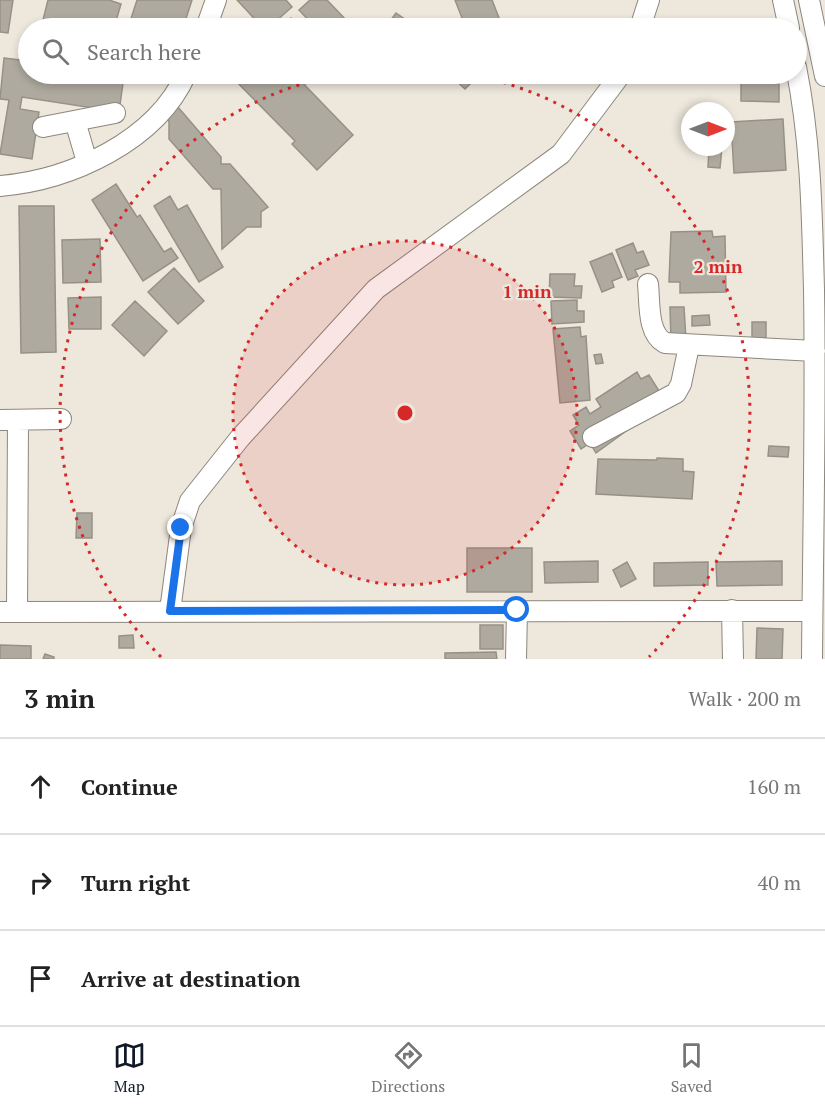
<!DOCTYPE html>
<meta charset="utf-8">
<style>
body{margin:0;font-family:"PT Serif",serif;background:#f2f2f2;color:#222}
.compass{position:absolute;left:681px;top:102px;width:54px;height:54px;border-radius:50%;background:#fff;box-shadow:0 3px 9px #0003;rotate:90deg}
.stop{position:absolute;width:18px;height:18px;margin:-14px;border:4px solid #1a73e8;border-radius:50%;background:#fff}
.stop.end{background:#1a73e8;border-color:#fff;box-shadow:0 2px 6px #0008}
.list{margin:0;padding:0;list-style:none}
h2{display:flex;justify-content:space-between;align-items:center;height:78px;margin:0;padding:0 24px;font-size:26px}
h2 small{font-size:20px;font-weight:400;color:#767676}
.list li{display:grid;grid-template-columns:39px 1fr auto;gap:18px;align-items:center;box-sizing:border-box;height:96px;padding:0 24px;border-top:2px solid #e0e0e0}
.list b{display:block;font-size:22px;white-space:nowrap}
.list em{font-size:20px;font-style:normal;color:#767676}
.icon{flex:none;width:33px;height:33px;fill:none;stroke:currentColor;stroke-width:2;stroke-linecap:round;stroke-linejoin:round}
.map{position:relative;flex:none;width:825px;height:659px;overflow:hidden}
.search{position:absolute;background:#fff;box-shadow:0 3px 9px #0003;left:18px;right:18px;top:18px;height:66px;display:flex;align-items:center;gap:15px;box-sizing:border-box;padding:0 21px;border-radius:33px;color:#767676;font-size:22px}
.sheet{height:366px;background:#fff}
nav{display:flex;justify-content:space-around;align-items:center;box-sizing:border-box;height:84px;border-top:2px solid #e0e0e0;background:#fff;font-size:16px;color:#767676}
nav a{display:grid;justify-items:center;gap:3px}
nav .on{color:#111827}
.map>svg:first-child{display:block}
.building{fill:#afaa9f;stroke:#969186;stroke-width:1.5}
.lines{fill:none;stroke-linecap:round;stroke-linejoin:round}
.minor-casing{stroke:#8d877d;stroke-width:22}
.minor{stroke:#fff;stroke-width:20}
.route{stroke:#1a73e8;stroke-width:8}
.ring{fill:none;stroke:#d62828;stroke-width:3;stroke-dasharray:3 6}
.centre{fill:#d62828;stroke:#ede7dc;stroke-width:3}
.ring-label{font-size:18px;text-anchor:middle;font-weight:bold;fill:#d62828;stroke:#ede7dc;stroke-width:4.5;stroke-linejoin:round;paint-order:stroke}
</style>
<div class="map">
<svg width="825" height="659" viewBox="0 0 825 659">
<rect width="100%" height="100%" fill="#ede7dc"/>
<!-- building -->
<path class="building" d="M 0,0 L 13,0 L 8,33 L 0,32 Z
M 48,0 L 109,0 L 121,4 L 114,28 L 41,28 Z
M 137,0 L 192,0 L 183,28 L 128,28 Z
M 237,0 L 286,0 L 292,7 L 268,28 L 263,28 Z
M 310,0 L 327,0 L 346,20 L 337,28 L 316,28 L 299,10 Z
M 455,0 L 492,0 L 503,28 L 466,28 Z
M 396,13 L 418,28 L 385,28 Z
M 291,18 L 303,28 L 282,28 Z
M 4,58 L 28,61 L 28,74 L 124,76 L 119,112 L 22,97 L 20,109 L 39,112 L 32,159 L 0,154 L 9,100 L 0,99 Z
M 229,74 L 294,74 L 353,135 L 317,170 L 292,144 L 295,141 Z
M 426,74 L 447,74 L 440,83 Z
M 453,74 L 480,74 L 465,89 L 451,76 Z
M 741,74 L 779,74 L 779,102 L 741,101 Z
M 177,106 L 221,157 L 221,164 L 230,164 L 268,207 L 261,212 L 261,227 L 247,227 L 222,249 L 221,189 L 213,189 L 169,139 L 169,121 L 164,116 Z
M 783,119 L 786,170 L 734,173 L 731,122 Z
M 709,147 L 722,147 L 720,168 L 708,167 Z
M 116,184 L 137,217 L 140,215 L 164,252 L 171,248 L 178,258 L 143,281 L 92,200 Z
M 170,196 L 178,210 L 187,205 L 223,267 L 199,282 L 154,206 Z
M 19,206 L 54,206 L 56,352 L 21,353 Z
M 712,231 L 713,237 L 725,236 L 726,292 L 680,293 L 680,282 L 669,282 L 671,232 Z
M 100,239 L 101,282 L 63,283 L 62,240 Z
M 633,243 L 637,253 L 643,251 L 649,265 L 635,270 L 638,276 L 628,280 L 616,250 Z
M 612,253 L 622,277 L 612,281 L 614,287 L 602,292 L 590,262 Z
M 174,268 L 204,301 L 178,324 L 148,292 Z
M 550,274 L 575,274 L 574,286 L 582,286 L 581,298 L 549,297 Z
M 101,297 L 101,329 L 69,329 L 68,298 Z
M 577,300 L 577,311 L 584,311 L 584,322 L 552,324 L 551,301 Z
M 135,301 L 167,331 L 144,356 L 112,325 Z
M 670,307 L 684,307 L 686,340 L 671,341 Z
M 709,315 L 710,325 L 692,326 L 692,316 Z
M 752,322 L 766,322 L 766,338 L 752,338 Z
M 580,327 L 581,337 L 586,336 L 590,400 L 560,403 L 553,329 Z
M 601,354 L 603,363 L 596,364 L 594,355 Z
M 637,372 L 641,379 L 649,375 L 666,402 L 596,453 L 590,443 L 581,449 L 570,431 L 579,425 L 573,415 L 586,407 L 590,414 L 601,407 L 596,399 Z
M 769,446 L 789,447 L 788,457 L 768,456 Z
M 657,458 L 683,459 L 683,471 L 694,472 L 692,499 L 596,494 L 598,459 L 657,460 Z
M 77,513 L 92,513 L 92,538 L 76,538 Z
M 467,548 L 532,548 L 532,592 L 467,592 Z
M 598,561 L 598,582 L 545,583 L 544,562 Z
M 782,561 L 782,585 L 717,586 L 716,562 Z
M 627,562 L 636,579 L 621,587 L 613,570 Z
M 708,562 L 708,585 L 654,586 L 654,563 Z
M 480,625 L 503,625 L 503,649 L 480,649 Z
M 757,628 L 783,629 L 782,659 L 756,659 Z
M 133,635 L 134,648 L 119,648 L 119,636 Z
M 0,645 L 31,646 L 31,659 L 0,659 Z
M 496,652 L 497,659 L 445,659 L 445,653 Z
M 45,654 L 54,657 L 54,659 L 43,659 Z"/>
<g class="lines">
<defs>
<path id="minor" d="M 783,0 L 789,28
M 809,0 L 825,76
M 206,28 L 216,0
M 640,28 L 649,0
M 796,67 C 811,141 812,215 814,290 C 816,413 813,536 812,659
M 75,121 L 87,162
M 43,127 L 115,113
M 0,186 C 71,180 156,141 186,74
M 648,284 C 650,303 647,333 665,343 L 815,351
M 0,420 L 61,419
M 593,437 L 676,393 L 681,384 L 689,346
M 732,610 L 733,659
M 170,611 L 181,528 L 190,501 L 240,438 L 376,289 L 561,154 L 621,74
M 0,612 L 812,611
M 17,612 L 18,420
M 516,659 L 517,610"/>
</defs>
<!-- minor casing -->
<use href="#minor" class="minor-casing"/>
<!-- minor -->
<use href="#minor" class="minor"/>
</g>
<g class="lines">
<!-- route -->
<path class="route" d="M 181,528 L 170,611 L 517,610"/>
</g>
<!-- distance rings -->
<circle cx="405" cy="413" r="172" fill="#d62828" fill-opacity=".12"/>
<g class="ring">
<circle cx="405" cy="413" r="172"/>
<path d="M161 657A345 345 0 0 1 342 74M468 74A345 345 0 0 1 649 657"/>
</g>
<circle cx="405" cy="413" r="9" class="centre"/>
<g class="ring-label">
<text x="718" y="273">2 min</text>
<text x="527" y="298">1 min</text>
</g>
</svg>
<svg class="compass" viewBox="-18 -18 36 36"><path d="M0-13l5 13h-10z" fill="#e53935"/><path d="M0 13l5-13h-10z" fill="#767676"/></svg>
<div class="stop" style="left:517px;top:610px"></div>
<div class="stop end" style="left:181px;top:528px"></div>
<div class="search"><svg class="icon" aria-label="search" viewBox="0 0 24 24"><circle cx="10" cy="10" r="6"/><path d="M15 15l6 6"/></svg>Search here</div>
</div>
<section class="sheet">
<h2>3 min<small>Walk · 200 m</small></h2>
<ul class="list">
<li><svg class="icon" aria-label="ahead" viewBox="0 0 24 24"><path d="M12 20V5M6 11l6-6 6 6"/></svg><div><b>Continue</b></div><em>160 m</em></li>
<li><svg class="icon" aria-label="right" viewBox="0 0 24 24"><path d="M7 20v-9h11M14 6l5 5-5 5"/></svg><div><b>Turn right</b></div><em>40 m</em></li>
<li><svg class="icon" aria-label="arrive" viewBox="0 0 24 24"><path d="M6 21V4h12l-3 4 3 4H6"/></svg><div><b>Arrive at destination</b></div></li>
</ul>
</section>
<nav>
<a class="on"><svg class="icon" aria-label="map" viewBox="0 0 24 24"><path d="M3 6l6-2 6 2 6-2v14l-6 2-6-2-6 2zM9 4v14M15 6v14"/></svg>Map</a>
<a><svg class="icon" aria-label="directions" viewBox="0 0 24 24"><path d="M12 3l9 9-9 9-9-9zM9 14v-3h6M13 9l2 2-2 2"/></svg>Directions</a>
<a><svg class="icon" aria-label="saved" viewBox="0 0 24 24"><path d="M7 4h10v16l-5-4-5 4z"/></svg>Saved</a>
</nav>
